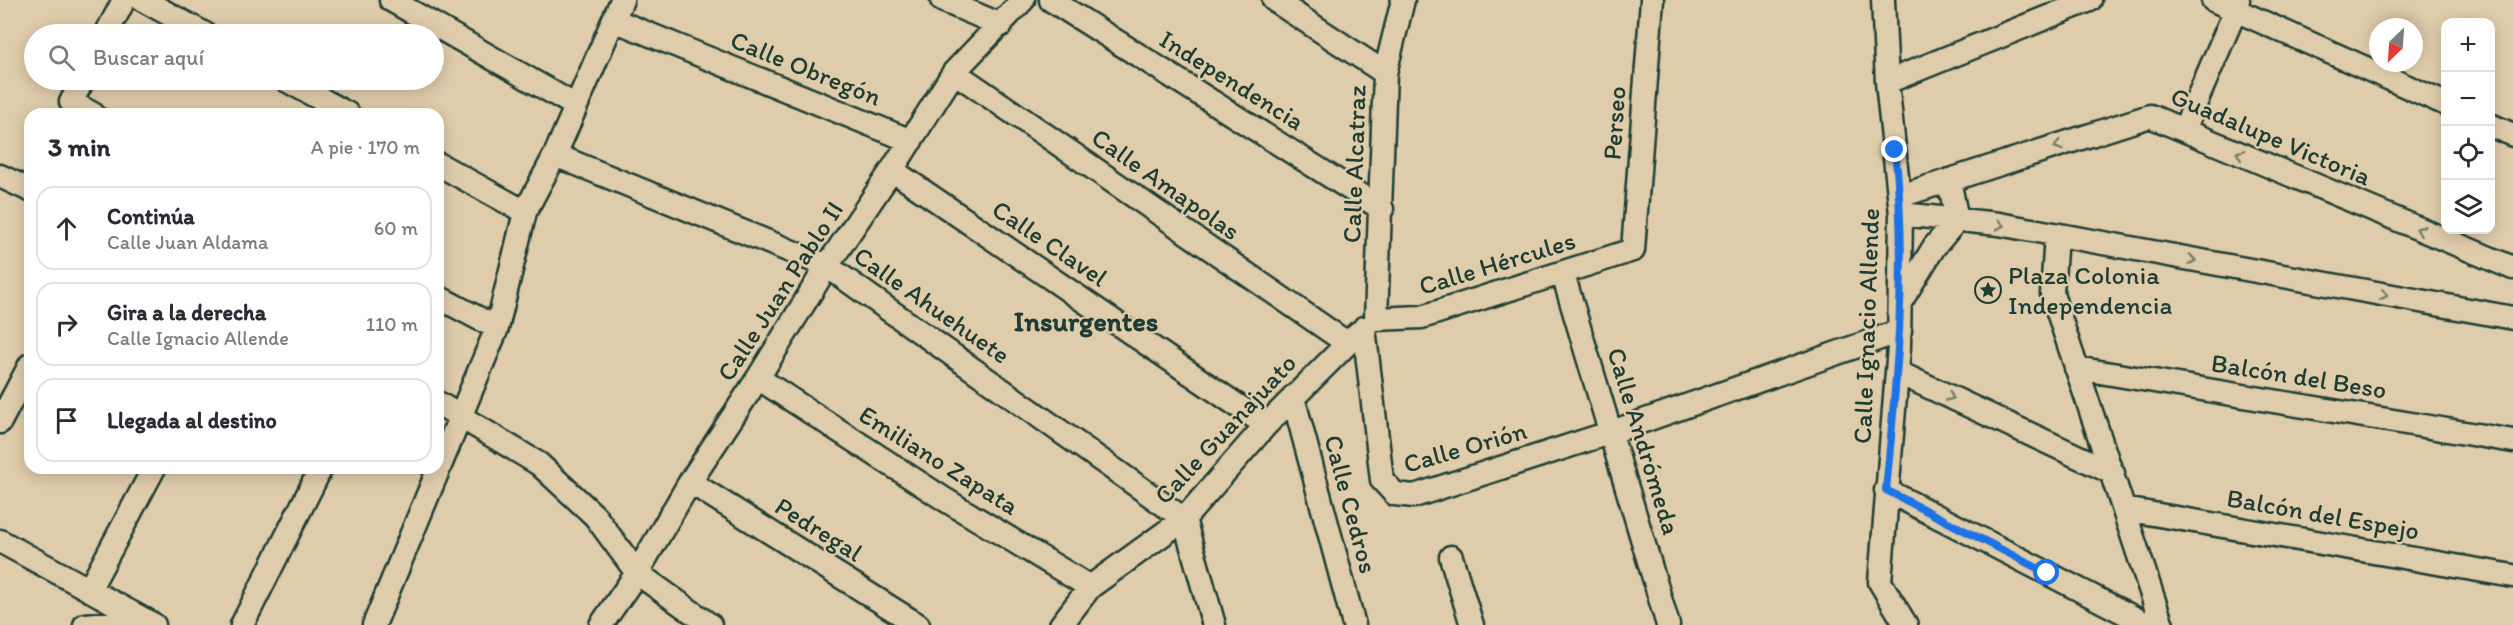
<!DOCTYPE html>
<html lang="es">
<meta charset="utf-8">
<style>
body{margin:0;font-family:Itim,sans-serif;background:#f7f7f7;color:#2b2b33}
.controls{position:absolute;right:18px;top:18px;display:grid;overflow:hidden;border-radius:12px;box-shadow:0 3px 15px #0003}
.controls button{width:54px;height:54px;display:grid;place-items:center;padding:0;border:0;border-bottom:2px solid #e1e1e2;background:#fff;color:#2b2b33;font:30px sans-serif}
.compass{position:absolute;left:2369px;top:18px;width:54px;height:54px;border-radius:50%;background:#fff;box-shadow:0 3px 15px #0003;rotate:205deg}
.stop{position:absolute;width:18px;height:18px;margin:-14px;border:4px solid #1a73e8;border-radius:50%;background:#fff}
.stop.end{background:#1a73e8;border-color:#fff;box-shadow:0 2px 6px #0008}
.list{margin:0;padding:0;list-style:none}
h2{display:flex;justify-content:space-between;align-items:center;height:78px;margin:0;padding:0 24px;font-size:26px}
h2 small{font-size:20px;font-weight:400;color:#7c7c81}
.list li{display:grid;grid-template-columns:39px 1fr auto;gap:18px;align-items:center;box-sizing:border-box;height:84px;margin:0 12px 12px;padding:0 12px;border:2px solid #e1e1e2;border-radius:18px}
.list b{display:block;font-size:22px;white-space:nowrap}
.list p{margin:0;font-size:20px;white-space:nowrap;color:#7c7c81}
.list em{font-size:20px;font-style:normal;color:#7c7c81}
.icon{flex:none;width:33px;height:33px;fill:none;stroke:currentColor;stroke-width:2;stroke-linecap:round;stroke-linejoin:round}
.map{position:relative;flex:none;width:2513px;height:625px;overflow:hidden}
.search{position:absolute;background:#fff;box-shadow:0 3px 15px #0003;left:24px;top:24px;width:420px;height:66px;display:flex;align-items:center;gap:15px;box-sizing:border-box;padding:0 21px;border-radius:33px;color:#7c7c81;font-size:22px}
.panel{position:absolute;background:#fff;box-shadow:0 3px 15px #0003;left:24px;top:108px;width:420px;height:366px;border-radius:18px}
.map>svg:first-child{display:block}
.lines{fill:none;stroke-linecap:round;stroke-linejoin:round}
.minor-casing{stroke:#1f3d34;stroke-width:27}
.minor{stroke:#dfccaa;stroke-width:22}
.oneway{stroke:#757d69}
.route{stroke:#1a73e8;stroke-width:8}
.labels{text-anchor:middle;stroke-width:4.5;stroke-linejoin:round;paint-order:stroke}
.street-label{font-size:26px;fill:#1f3d34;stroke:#dfccaa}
.poi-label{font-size:26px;fill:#1f3d34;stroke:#dfccaa;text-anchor:start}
.quarter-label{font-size:28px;font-weight:bold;fill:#1f3d34;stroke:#dfccaa}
</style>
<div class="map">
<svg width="2513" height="625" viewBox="0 0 2513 625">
<rect width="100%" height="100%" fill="#dfccaa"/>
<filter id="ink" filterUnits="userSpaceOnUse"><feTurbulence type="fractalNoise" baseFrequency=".0167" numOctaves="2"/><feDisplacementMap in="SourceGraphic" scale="12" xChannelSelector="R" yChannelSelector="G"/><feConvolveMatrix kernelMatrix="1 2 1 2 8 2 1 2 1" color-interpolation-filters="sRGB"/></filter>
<g filter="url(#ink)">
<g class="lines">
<defs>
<path id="minor" d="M 143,0 L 205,34
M 391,0 L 576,106
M 942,0 L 1001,25
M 1051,0 L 1382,209
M 1274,0 L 1385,73
M 1883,0 L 1887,82 L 1901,214 L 1899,347 L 1880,582 L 1906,625
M 2213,0 L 2446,104
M 614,20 L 911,141
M 106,34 L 124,0
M 954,72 L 1347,343
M 83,80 L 71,102 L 93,114
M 286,80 L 348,114
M 1887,82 L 2090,0
M 2490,125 L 2513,135
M 2184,130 L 2236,9 L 2238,0
M 555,155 L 827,266 L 1184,519 L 1214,625
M 438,164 L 525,212
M 892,170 L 1266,425
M 0,176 L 30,190
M 1900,196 L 2150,116 L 2513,268
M 1901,214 L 1999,224 L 2513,318
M 2056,236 L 2052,294 L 2162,625
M 1563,274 L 1668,625
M 438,297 L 497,328
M 1901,301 L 1934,247 L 1957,220 L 1949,180
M 1376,319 L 1422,317 L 1633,250 L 1652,0
M 1376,319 L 1385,73 L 1403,0
M 1364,328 L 1382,480 L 1395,494 L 1414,496 L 1612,432 L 1900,331
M 2076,368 L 2513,441
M 1897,372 L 2113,473
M 758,378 L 944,499 L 1090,587
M 1293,397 L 1354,625
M 438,403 L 539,464 L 595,516 L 637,573 L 710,625
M 0,422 L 30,365
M 690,482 L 918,625
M 1886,490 L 2148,625
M 2124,509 L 2513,576
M 0,541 L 154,625
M 1451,557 L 1472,625
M 89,590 L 154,468
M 85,625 L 146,620
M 242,625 L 321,468
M 374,625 L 497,328 L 525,212 L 555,155 L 622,0
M 601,625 L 637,573 L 690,482 L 758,378 L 827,266 L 892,170 L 954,72 L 1023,0
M 1061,625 L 1090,587 L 1184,519 L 1266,425 L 1358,333"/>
</defs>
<!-- minor casing -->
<use href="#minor" class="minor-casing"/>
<!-- minor -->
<use href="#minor" class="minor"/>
</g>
<!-- one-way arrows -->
<defs><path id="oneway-chevron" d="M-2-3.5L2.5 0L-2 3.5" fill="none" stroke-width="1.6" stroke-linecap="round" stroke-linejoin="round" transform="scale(1.5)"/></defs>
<g class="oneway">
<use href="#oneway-chevron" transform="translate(2058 146) rotate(162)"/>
<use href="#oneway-chevron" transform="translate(2240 154) rotate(-157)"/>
<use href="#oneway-chevron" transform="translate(2000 225) rotate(9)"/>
<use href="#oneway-chevron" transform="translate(2420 230) rotate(-157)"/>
<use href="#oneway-chevron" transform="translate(2192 260) rotate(10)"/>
<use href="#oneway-chevron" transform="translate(2384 295) rotate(10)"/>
<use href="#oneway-chevron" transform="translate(1950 397) rotate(25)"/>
</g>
</g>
<g class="lines" filter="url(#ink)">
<!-- route -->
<path class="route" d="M 1895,150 C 1908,263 1897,377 1886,490 L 2047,573"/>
</g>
<!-- icons -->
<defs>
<symbol id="sight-ring" viewBox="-11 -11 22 22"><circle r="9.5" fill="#dfccaa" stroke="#1f3d34" stroke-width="1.5"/><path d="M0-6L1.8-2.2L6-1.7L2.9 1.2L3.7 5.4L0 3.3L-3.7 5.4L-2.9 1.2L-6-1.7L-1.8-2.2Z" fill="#1f3d34"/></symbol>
</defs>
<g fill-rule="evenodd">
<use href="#sight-ring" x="1973" y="275" width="30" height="30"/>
</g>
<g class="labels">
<!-- street labels -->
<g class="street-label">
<text transform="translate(806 68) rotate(22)" y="9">Calle Obregón</text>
<text transform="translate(1232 80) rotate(32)" y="9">Independencia</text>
<text transform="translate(1614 123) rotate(-86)" y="9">Perseo</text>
<text transform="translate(2271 136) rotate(23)" y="9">Guadalupe Victoria</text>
<text transform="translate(1354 164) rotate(-88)" y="9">Calle Alcatraz</text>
<text transform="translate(1166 184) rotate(35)" y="9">Calle Amapolas</text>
<text transform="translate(1050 243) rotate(34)" y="9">Calle Clavel</text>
<text transform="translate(1497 263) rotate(-17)" y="9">Calle Hércules</text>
<text transform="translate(780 291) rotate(-57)" y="9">Calle Juan Pablo II</text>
<text transform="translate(932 305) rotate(35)" y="9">Calle Ahuehuete</text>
<text transform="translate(1866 326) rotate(-88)" y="9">Calle Ignacio Allende</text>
<text transform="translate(2299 376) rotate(9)" y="9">Balcón del Beso</text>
<text transform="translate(1225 429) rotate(-47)" y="9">Calle Guanajuato</text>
<text transform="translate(1644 441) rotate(73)" y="9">Calle Andrómeda</text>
<text transform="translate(1465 447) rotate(-16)" y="9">Calle Orión</text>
<text transform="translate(939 460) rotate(32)" y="9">Emiliano Zapata</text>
<text transform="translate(1351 504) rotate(75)" y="9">Calle Cedros</text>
<text transform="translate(2323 514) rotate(10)" y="9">Balcón del Espejo</text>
<text transform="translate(819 529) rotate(32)" y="9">Pedregal</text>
</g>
<!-- poi labels -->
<g class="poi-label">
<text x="2008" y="284">Plaza Colonia<tspan x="2008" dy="30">Independencia</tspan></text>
</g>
<!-- quarter labels -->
<g class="quarter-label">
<text x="1086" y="331">Insurgentes</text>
</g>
</g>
</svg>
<div class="controls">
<button>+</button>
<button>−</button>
<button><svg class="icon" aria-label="locate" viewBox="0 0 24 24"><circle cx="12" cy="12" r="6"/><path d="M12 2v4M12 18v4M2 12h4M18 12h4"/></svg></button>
<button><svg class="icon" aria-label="layers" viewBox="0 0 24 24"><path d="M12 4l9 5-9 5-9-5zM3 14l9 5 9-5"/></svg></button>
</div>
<svg class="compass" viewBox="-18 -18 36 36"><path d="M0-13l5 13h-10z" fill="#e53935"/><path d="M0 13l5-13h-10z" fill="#7c7c81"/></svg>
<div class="stop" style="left:2047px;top:573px"></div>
<div class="stop end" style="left:1895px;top:150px"></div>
<div class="search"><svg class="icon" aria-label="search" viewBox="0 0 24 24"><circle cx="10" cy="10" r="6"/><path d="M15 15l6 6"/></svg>Buscar aquí</div>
<section class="panel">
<h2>3 min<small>A pie · 170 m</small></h2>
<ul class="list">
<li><svg class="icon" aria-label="ahead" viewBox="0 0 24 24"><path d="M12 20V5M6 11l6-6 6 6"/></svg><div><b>Continúa</b><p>Calle Juan Aldama</p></div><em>60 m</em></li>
<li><svg class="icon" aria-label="right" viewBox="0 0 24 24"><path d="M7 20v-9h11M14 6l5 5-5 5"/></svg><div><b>Gira a la derecha</b><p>Calle Ignacio Allende</p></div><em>110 m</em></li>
<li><svg class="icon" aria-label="arrive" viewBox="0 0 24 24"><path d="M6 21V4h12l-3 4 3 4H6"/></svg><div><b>Llegada al destino</b></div></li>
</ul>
</section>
</div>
